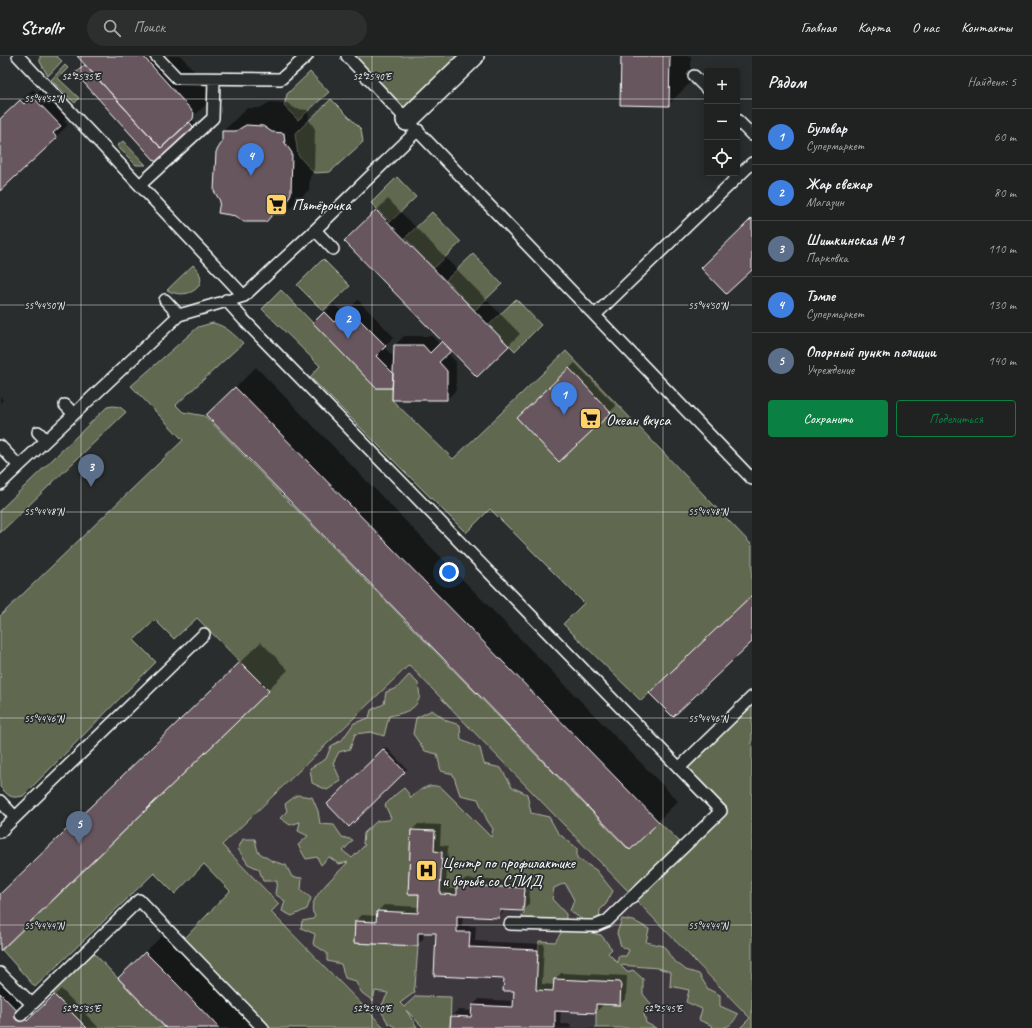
<!DOCTYPE html>
<html lang="ru">
<meta charset="utf-8">
<style>
body{margin:0;font-family:Caveat,sans-serif;background:#2d2f2f;color:#f1f3f6}
.controls{position:absolute;right:12px;top:12px;display:grid;overflow:hidden;border-radius:4px;box-shadow:0 2px 10px #0003}
.controls button{width:36px;height:36px;display:grid;place-items:center;padding:0;border:0;border-bottom:1px solid #3d3f40;background:#202222;color:#f1f3f6;font:20px sans-serif}
.you{position:absolute;left:449px;top:516px;width:14px;height:14px;margin:-10px;border:3px solid #fff;border-radius:50%;background:#1a73e8;box-shadow:0 0 0 6px #1a73e833}
.badge{display:grid;place-items:center;width:26px;height:26px;border-radius:50%;background:#0b8043;color:#fff;font-size:13px;font-weight:700}
.pin{position:absolute;translate:-50% -33px;filter:drop-shadow(0 1px 2px #0008)}
.pin::after{content:'';position:absolute;top:21px;width:14px;height:12px;background:inherit;clip-path:polygon(0 0,100% 0,50% 100%)}
.list{margin:0;padding:0;list-style:none}
h2{display:flex;justify-content:space-between;align-items:center;height:52px;margin:0;padding:0 16px;font-size:17px}
h2 small{font-size:13px;font-weight:400;color:#a2a4a5}
.list li{display:grid;grid-template-columns:26px 1fr auto;gap:12px;align-items:center;box-sizing:border-box;height:56px;padding:0 16px;border-top:1px solid #3d3f40}
.list b{display:block;font-size:15px;white-space:nowrap}
.list p{margin:0;font-size:13px;white-space:nowrap;color:#a2a4a5}
.list em{font-size:13px;font-style:normal;color:#a2a4a5}
.actions{display:flex;gap:8px;padding:12px 16px}
.actions a{flex:1;padding:9px 0;border:1px solid #0b8043;border-radius:4px;text-align:center;font-size:14px;color:#0b8043}
.actions .main{background:#0b8043;color:#fff}
.icon{flex:none;width:22px;height:22px;fill:none;stroke:currentColor;stroke-width:2;stroke-linecap:round;stroke-linejoin:round}
.map{position:relative;flex:none;width:752px;height:972px;overflow:hidden}
header{display:flex;align-items:center;gap:24px;box-sizing:border-box;height:56px;padding:0 20px;background:#202222;border-bottom:1px solid #3d3f40}
header strong{font-size:19px}
nav{display:flex;gap:22px;margin-inline-start:auto;font-size:14px}
.search{width:280px;height:36px;background:#2d2f2f;display:flex;align-items:center;gap:10px;box-sizing:border-box;padding:0 14px;border-radius:22px;color:#a2a4a5;font-size:15px}
main{display:flex}
aside{flex:1;background:#202222}
.map>svg:first-child{display:block}
.built{fill:#3c393c}
.green{fill:#61684f;stroke:#b0b4a7;fill-rule:evenodd}
.shadow{fill:#0007}
.building{fill:#67565e;stroke:#fff}
.lines{fill:none;stroke-linecap:round;stroke-linejoin:round}
.lane-casing{stroke:#fff;stroke-width:14}
.street-casing{stroke:#fff;stroke-width:24}
.lane{stroke:#2a2d2e;stroke-width:11}
.street{stroke:#2a2d2e;stroke-width:21}
.ticks{fill:none;stroke:#fff;stroke-width:1;stroke-opacity:0.45}
.labels{text-anchor:middle;stroke-width:3.5;stroke-linejoin:round;paint-order:stroke}
.poi-label{font-size:16px;fill:#fff;stroke:#2a2d2e;text-anchor:start}
.ticks-label{font-size:10px;text-anchor:middle;fill:#fff;stroke:#2a2d2e;stroke-width:3.5;stroke-linejoin:round;paint-order:stroke}
</style>
<header>
<strong>Strollr</strong>
<div class="search"><svg class="icon" aria-label="search" viewBox="0 0 24 24"><circle cx="10" cy="10" r="6"/><path d="M15 15l6 6"/></svg>Поиск</div>
<nav><a>Главная</a><a>Карта</a><a>О нас</a><a>Контакты</a></nav>
</header>
<main>
<div class="map">
<svg width="752" height="972" viewBox="0 0 752 972">
<rect width="100%" height="100%" fill="#2a2d2e"/>
<filter id="ink" filterUnits="userSpaceOnUse"><feTurbulence type="fractalNoise" baseFrequency=".025" numOctaves="2"/><feDisplacementMap in="SourceGraphic" scale="8" xChannelSelector="R" yChannelSelector="G"/><feConvolveMatrix kernelMatrix="1 2 1 2 8 2 1 2 1" color-interpolation-filters="sRGB"/></filter>
<g filter="url(#ink)">
<!-- built -->
<path class="built" d="M 409,609 L 750,962 L 740,972 L 386,972 L 271,855 L 279,848 L 222,790 Z"/>
<!-- green -->
<path class="green" d="M 40,0 L 56,0 L 62,5 L 48,20 L 40,6 Z
M 353,0 L 479,0 L 415,63 Z
M 65,9 L 68,12 L 58,22 L 79,42 L 75,47 L 51,24 Z
M 310,16 L 329,36 L 298,64 L 284,50 L 287,38 Z
M 331,43 L 361,73 L 363,86 L 330,116 L 314,117 L 298,99 L 295,78 Z
M 123,85 L 146,109 L 136,109 L 117,90 Z
M 397,121 L 416,141 L 390,166 L 371,147 Z
M 432,156 L 461,186 L 434,212 L 405,182 Z
M 473,198 L 502,228 L 475,254 L 446,224 Z
M 323,203 L 350,230 L 323,255 L 297,229 Z
M 193,209 C 214,228 188,246 167,234 Z
M 281,234 L 376,332 L 392,332 L 392,344 L 453,403 L 566,295 L 752,489 L 752,539 L 641,645 L 563,568 L 584,547 L 490,453 L 466,477 L 310,321 L 320,310 L 262,253 ZM 569,312 L 611,357 L 559,406 L 517,362 Z
M 516,243 L 541,269 L 515,295 L 489,269 Z
M 213,267 C 226,270 233,278 243,287 L 176,349 L 183,356 L 205,360 L 629,794 L 659,766 L 681,787 L 630,837 L 409,609 L 222,789 L 279,848 L 271,856 L 385,972 L 270,972 L 184,883 L 230,835 L 204,808 L 175,838 L 154,817 L 35,931 L 2,894 L 269,635 L 197,562 L 174,583 L 155,564 L 134,584 L 156,606 L 23,740 C 10,743 9,740 0,731 L 0,560 L 183,384 L 131,330 L 198,271 L 205,269 Z
M 113,350 L 120,351 L 126,356 L 0,477 L 0,454 L 107,351 Z
M 409,619 L 418,627 C 418,631 421,639 419,643 C 415,655 400,658 389,660 L 384,680 L 371,676 L 355,678 L 350,693 L 339,696 L 333,707 L 341,725 L 327,734 L 312,727 L 310,712 L 326,703 L 331,690 L 342,684 L 354,667 L 369,662 L 371,654 L 384,648 L 386,636 L 397,632 Z
M 752,651 L 752,972 L 740,972 L 750,962 L 634,842 L 723,754 L 688,713 L 690,709 L 748,652 Z
M 432,654 L 447,665 L 460,669 L 461,684 L 480,692 L 484,708 L 501,712 L 512,731 L 527,738 L 531,757 L 549,761 L 558,777 L 577,792 L 577,802 L 596,814 L 613,835 L 606,848 L 600,854 L 599,864 L 584,865 L 570,855 L 574,844 L 565,827 L 554,832 L 552,843 L 566,858 L 566,862 L 564,865 L 523,864 L 523,862 L 521,861 L 524,857 L 525,831 L 457,829 L 457,839 L 440,838 L 442,796 L 434,795 L 435,775 L 411,774 L 408,838 L 419,838 L 418,857 L 377,855 L 376,865 L 355,865 L 354,887 L 418,890 L 415,931 L 414,933 L 415,936 L 400,947 L 404,951 L 416,940 L 451,941 L 450,972 L 424,972 L 406,954 L 417,971 L 397,972 L 388,967 L 380,953 L 388,937 L 375,935 L 373,945 L 362,937 L 355,925 L 345,922 L 341,908 L 327,905 L 327,897 L 313,888 L 315,878 L 301,872 L 302,865 L 313,863 L 315,860 C 302,845 339,817 348,806 L 339,808 L 329,801 L 321,809 L 317,801 L 306,803 L 298,789 L 308,780 L 298,775 L 300,766 L 290,769 L 280,762 L 287,755 L 285,748 L 297,739 L 312,741 L 318,755 L 320,768 L 334,769 L 342,781 L 353,784 L 343,795 L 352,802 L 365,789 L 363,788 L 364,777 L 377,765 L 389,764 L 391,762 L 385,749 L 395,739 L 404,732 L 409,738 L 411,742 C 420,733 431,725 443,733 L 491,781 L 493,773 L 487,764 L 478,743 L 460,739 L 453,718 L 441,715 L 437,698 L 425,695 L 413,678 L 416,662 Z
M 243,783 L 255,783 L 258,796 L 272,805 L 286,809 L 292,821 L 302,822 L 301,834 L 311,842 L 307,853 L 292,860 L 282,855 L 285,845 L 275,838 L 277,825 L 263,825 L 259,813 L 248,808 L 238,793 Z
M 622,863 L 634,865 L 649,873 L 646,886 L 664,890 L 672,903 L 686,914 L 699,918 L 708,933 L 720,939 L 720,950 L 738,958 C 731,972 726,972 711,972 L 713,970 L 699,964 L 702,953 L 686,946 L 689,934 L 670,930 L 671,916 L 658,912 L 620,909 L 627,916 L 633,914 L 643,923 L 643,938 L 651,948 L 644,957 L 646,967 L 656,972 L 596,972 L 596,948 L 620,949 L 621,926 L 554,923 L 553,935 L 536,934 L 539,885 L 555,886 L 563,874 L 586,875 L 587,876 L 601,879 L 612,893 L 608,897 L 618,907 L 618,900 L 626,900 L 629,894 L 621,890 L 617,877 Z
M 91,894 L 165,972 L 87,972 L 50,934 Z"/>
<!-- shadow -->
<path class="shadow" d="M 79,0 L 181,0 L 214,37 L 213,42 L 191,63 L 196,68 L 156,105 L 77,17 L 86,8 Z
M 622,0 L 691,0 L 691,26 L 668,49 Z
M 45,29 L 72,57 L 64,65 L 68,69 L 0,134 L 0,63 L 33,33 L 37,37 Z
M 270,46 L 287,47 L 296,53 L 308,54 L 309,64 L 315,73 L 314,113 L 310,121 L 309,134 L 285,157 L 223,86 L 223,75 L 247,52 L 260,52 Z
M 388,143 L 520,278 L 477,320 L 452,293 L 448,297 L 456,306 L 456,334 L 447,343 L 393,331 L 376,331 L 314,267 L 334,248 L 344,258 L 358,244 L 394,281 L 384,291 L 394,301 L 395,289 L 404,280 L 432,280 L 440,289 L 443,285 L 346,185 Z
M 575,307 L 616,350 L 559,405 L 524,356 Z
M 256,311 L 678,745 L 630,793 L 228,339 Z
M 0,340 L 3,344 L 0,347 Z
M 261,586 L 288,614 L 0,893 L 0,838 Z
M 386,691 L 407,713 L 349,770 L 328,748 Z
M 418,768 L 441,769 L 440,789 L 448,790 L 446,833 L 458,833 L 458,829 L 465,823 L 530,826 L 529,848 L 523,854 L 505,854 L 499,861 L 463,859 L 462,870 L 476,870 L 475,885 L 544,888 L 542,928 L 555,929 L 555,923 L 561,917 L 627,920 L 626,942 L 620,948 L 602,948 L 602,950 L 596,956 L 561,954 L 560,968 L 571,968 L 570,972 L 451,972 L 451,960 L 458,954 L 473,955 L 473,949 L 479,943 L 514,945 L 515,934 L 505,922 L 437,876 L 424,876 L 423,883 L 417,889 L 356,865 L 362,859 L 378,860 L 378,855 L 384,849 L 419,851 L 420,837 L 412,774 Z
M 168,874 L 263,972 L 167,972 L 141,900 Z
M 0,925 L 34,960 L 61,933 L 99,972 L 0,972 Z"/>
<!-- building -->
<path class="building" d="M 77,0 L 143,0 L 194,57 L 193,63 L 161,92 Z
M 621,0 L 670,0 L 669,50 L 620,49 Z
M 85,9 L 161,92 L 189,66 L 194,71 L 156,106 L 75,17 Z
M 32,40 L 61,70 L 53,77 L 57,82 L 0,135 L 0,63 L 20,44 L 24,48 Z
M 246,69 L 263,70 L 272,76 L 284,77 L 285,87 L 292,97 L 291,137 L 287,146 L 285,158 L 273,158 L 266,166 L 244,166 L 236,160 L 218,157 L 220,145 L 214,135 L 216,96 L 222,86 L 222,75 L 236,75 Z
M 376,154 L 509,290 L 477,321 L 344,185 Z
M 752,162 L 752,214 L 726,238 L 701,212 Z
M 349,253 L 386,290 L 376,300 L 393,317 L 392,332 L 376,332 L 313,267 L 324,256 L 334,266 Z
M 442,285 L 451,294 L 450,296 L 439,306 L 447,315 L 447,344 L 392,344 L 394,289 L 423,289 L 430,297 Z
M 569,312 L 611,357 L 559,406 L 517,362 Z
M 235,331 L 659,766 L 630,794 L 206,359 Z
M 752,539 L 752,586 L 673,661 L 649,637 Z
M 240,606 L 269,635 L 0,895 L 0,838 Z
M 383,693 L 405,716 L 349,771 L 327,748 Z
M 411,774 L 435,775 L 434,795 L 442,796 L 440,838 L 457,839 L 457,829 L 525,832 L 523,855 L 500,854 L 499,862 L 457,860 L 457,876 L 470,876 L 469,891 L 538,894 L 536,934 L 553,935 L 554,923 L 621,926 L 620,949 L 596,948 L 596,957 L 555,955 L 555,972 L 450,972 L 451,960 L 471,961 L 472,949 L 513,951 L 514,935 L 503,935 L 504,923 L 434,920 L 436,877 L 418,877 L 418,890 L 354,887 L 355,865 L 376,866 L 377,855 L 418,857 L 419,838 L 408,838 Z
M 145,896 L 175,926 L 219,972 L 166,972 L 118,922 Z
M 0,937 L 27,965 L 54,939 L 87,972 L 0,972 Z"/>
<g class="lines">
<defs>
<path id="lane" d="M 18,0 L 244,240
M 156,0 L 177,22 L 281,23 L 307,0
M 347,0 L 407,64 L 752,423
M 694,20 L 707,33
M 737,64 L 752,79
M 140,129 L 213,62 L 214,23
M 315,174 L 333,193
M 165,244 L 179,259
M 226,244 L 244,264 L 721,755 L 607,865 L 595,870 L 587,870 L 510,868
M 595,259 L 752,107
M 65,349 L 74,358
M 38,376 L 46,384
M 0,390 L 19,410
M 0,428 L 179,259 L 244,240 L 315,174 L 418,74
M 679,712 L 752,641
M 0,745 L 15,761
M 0,776 L 204,578
M 0,917 L 32,948
M 21,959 L 139,844 L 263,972"/>
<path id="street" d="M 407,64 L 473,0"/>
</defs>
<!-- lane casing -->
<use href="#lane" class="lane-casing"/>
<!-- street casing -->
<use href="#street" class="street-casing"/>
<!-- lane -->
<use href="#lane" class="lane"/>
<!-- street -->
<use href="#street" class="street"/>
</g>
</g>
<!-- ticks -->
<path class="ticks" d="M 81,0 L 81,972M 372,0 L 372,972M 663,0 L 663,972M 0,43 L 707,43M 737,43 L 752,43M 0,249 L 752,249M 0,456 L 752,456M 0,662 L 752,662M 0,869 L 752,869"/>
<!-- icons -->
<defs>
<symbol id="supermarket-square" viewBox="-11 -11 22 22"><rect x="-9" y="-9" width="18" height="18" rx="4" fill="#ffd166" stroke="#2a2d2e"/><path d="M-6-5.5h2.5l.6 2H6L4.5 2H-2.5L-4.4-4H-6ZM-1.5 3.2a1.3 1.3 0 1 0 .1 0ZM3 3.2a1.3 1.3 0 1 0 .1 0Z" fill="#111"/></symbol>
<symbol id="hospital-square" viewBox="-11 -11 22 22"><rect x="-9" y="-9" width="18" height="18" rx="4" fill="#ffd166" stroke="#2a2d2e"/><path d="M-5-5h3v3.5h4V-5h3V5h-3V1.5h-4V5h-3Z" fill="#111"/></symbol>
</defs>
<g fill-rule="evenodd">
<use href="#supermarket-square" x="264" y="136" width="25" height="25"/>
<use href="#supermarket-square" x="578" y="350" width="25" height="25"/>
<use href="#hospital-square" x="414" y="802" width="25" height="25"/>
</g>
<g class="labels">
<!-- poi labels -->
<g class="poi-label">
<text x="292" y="154">Пятёрочка</text>
<text x="606" y="369">Океан вкуса</text>
<text x="442" y="812">Центр по профилактике<tspan x="442" dy="18">и борьбе со СПИД</tspan></text>
</g>
</g>
<g class="ticks-label">
<text x="81" y="24">52°25'35"E</text>
<text x="372" y="24">52°25'40"E</text>
<text x="44" y="46">55°44'52"N</text>
<text x="44" y="253">55°44'50"N</text>
<text x="708" y="253">55°44'50"N</text>
<text x="44" y="459">55°44'48"N</text>
<text x="708" y="459">55°44'48"N</text>
<text x="44" y="666">55°44'46"N</text>
<text x="708" y="666">55°44'46"N</text>
<text x="44" y="873">55°44'44"N</text>
<text x="708" y="873">55°44'44"N</text>
<text x="81" y="956">52°25'35"E</text>
<text x="372" y="956">52°25'40"E</text>
<text x="663" y="956">52°25'45"E</text>
</g>
</svg>
<div class="controls">
<button>+</button>
<button>−</button>
<button><svg class="icon" aria-label="locate" viewBox="0 0 24 24"><circle cx="12" cy="12" r="6"/><path d="M12 2v4M12 18v4M2 12h4M18 12h4"/></svg></button>
</div>
<div class="you"></div>
<div class="pin badge" style="left:564px;top:359px;background:#3f7fe0">1</div>
<div class="pin badge" style="left:348px;top:283px;background:#3f7fe0">2</div>
<div class="pin badge" style="left:91px;top:431px;background:#5c6f8a">3</div>
<div class="pin badge" style="left:251px;top:120px;background:#3f7fe0">4</div>
<div class="pin badge" style="left:79px;top:788px;background:#5c6f8a">5</div>
</div>
<aside>
<h2>Рядом<small>Найдено: 5</small></h2>
<ul class="list">
<li><span class="badge" style="background:#3f7fe0">1</span><div><b>Бульвар</b><p>Супермаркет</p></div><em>60 m</em></li>
<li><span class="badge" style="background:#3f7fe0">2</span><div><b>Жар свежар</b><p>Магазин</p></div><em>80 m</em></li>
<li><span class="badge" style="background:#5c6f8a">3</span><div><b>Шишкинская № 1</b><p>Парковка</p></div><em>110 m</em></li>
<li><span class="badge" style="background:#3f7fe0">4</span><div><b>Тэмле</b><p>Супермаркет</p></div><em>130 m</em></li>
<li><span class="badge" style="background:#5c6f8a">5</span><div><b>Опорный пункт полиции</b><p>Учреждение</p></div><em>140 m</em></li>
</ul>
<div class="actions"><a class="main">Сохранить</a><a>Поделиться</a></div>
</aside>
</main>
